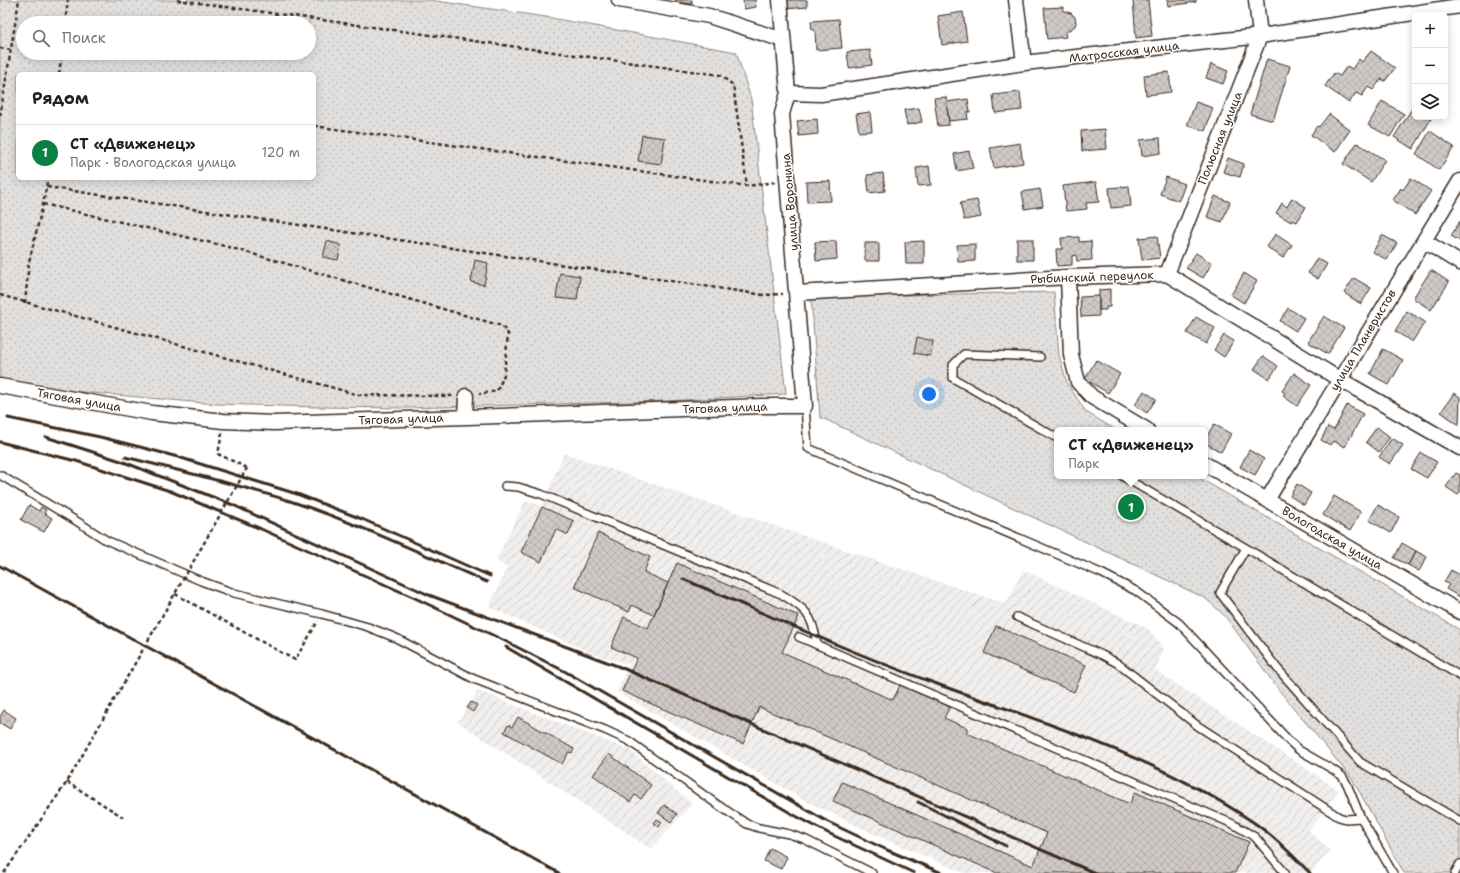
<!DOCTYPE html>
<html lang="ru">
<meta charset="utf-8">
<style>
body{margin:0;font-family:"Shantell Sans",sans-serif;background:#f6f6f6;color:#222}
.controls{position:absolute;right:12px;top:12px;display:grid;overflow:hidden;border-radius:6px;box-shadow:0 2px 10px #0003}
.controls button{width:36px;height:36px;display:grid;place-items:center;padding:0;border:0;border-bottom:1px solid #e0e0e0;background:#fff;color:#222;font:20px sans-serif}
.you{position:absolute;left:929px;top:394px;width:14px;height:14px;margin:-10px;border:3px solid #fff;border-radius:50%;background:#1a73e8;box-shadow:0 0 0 6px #1a73e833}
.badge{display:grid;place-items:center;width:26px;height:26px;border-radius:50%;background:#0b8043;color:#fff;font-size:13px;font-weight:700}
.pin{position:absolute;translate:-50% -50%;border:2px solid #fff;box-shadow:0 1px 4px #0006}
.popup{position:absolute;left:1054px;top:427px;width:154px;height:52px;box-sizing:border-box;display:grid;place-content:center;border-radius:6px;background:#fff;filter:drop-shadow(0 1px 3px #0005);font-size:13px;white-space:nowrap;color:#767676}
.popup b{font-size:15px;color:#222}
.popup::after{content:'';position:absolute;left:50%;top:100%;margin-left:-8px;border:8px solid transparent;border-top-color:#fff}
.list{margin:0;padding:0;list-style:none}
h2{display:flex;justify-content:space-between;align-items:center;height:52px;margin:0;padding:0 16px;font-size:17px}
h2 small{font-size:13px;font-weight:400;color:#767676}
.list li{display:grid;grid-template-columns:26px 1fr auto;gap:12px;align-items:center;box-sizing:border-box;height:56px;padding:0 16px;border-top:1px solid #e0e0e0}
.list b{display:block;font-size:15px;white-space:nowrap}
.list p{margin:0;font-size:13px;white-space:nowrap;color:#767676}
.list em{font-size:13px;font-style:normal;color:#767676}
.icon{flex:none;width:22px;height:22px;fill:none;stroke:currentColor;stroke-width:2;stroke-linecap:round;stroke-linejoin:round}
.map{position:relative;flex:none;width:1460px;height:873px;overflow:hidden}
.search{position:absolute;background:#fff;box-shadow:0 2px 10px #0003;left:16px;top:16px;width:300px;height:44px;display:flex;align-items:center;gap:10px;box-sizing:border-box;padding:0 14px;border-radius:22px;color:#767676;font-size:15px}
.panel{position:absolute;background:#fff;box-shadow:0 2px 10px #0003;left:16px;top:72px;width:300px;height:108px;border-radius:6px}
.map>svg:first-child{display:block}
.industrial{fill:url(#industrial-furrows)}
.grass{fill:url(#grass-dots);stroke:#8e857e;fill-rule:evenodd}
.building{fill:url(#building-cross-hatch);stroke:#3b2a1e}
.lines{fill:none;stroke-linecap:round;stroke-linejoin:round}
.service-casing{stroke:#3b2a1e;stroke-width:10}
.minor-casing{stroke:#3b2a1e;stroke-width:17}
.path{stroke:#3b2a1e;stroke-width:2.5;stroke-dasharray:4 3;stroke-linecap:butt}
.service{stroke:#fff;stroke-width:7}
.minor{stroke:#fff;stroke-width:14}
.rail{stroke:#3b2a1e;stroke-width:3}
.path-bridge{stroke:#3b2a1e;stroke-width:2.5;stroke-dasharray:4 3;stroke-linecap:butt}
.labels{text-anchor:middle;stroke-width:3;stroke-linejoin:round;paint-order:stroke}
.street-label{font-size:12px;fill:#3b2a1e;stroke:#fff}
</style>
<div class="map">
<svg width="1460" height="873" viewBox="0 0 1460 873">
<defs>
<pattern id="industrial-furrows" width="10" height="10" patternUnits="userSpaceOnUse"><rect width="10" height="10" fill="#f1efee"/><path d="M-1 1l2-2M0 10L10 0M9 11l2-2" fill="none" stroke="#d0cdcc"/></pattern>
<pattern id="grass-dots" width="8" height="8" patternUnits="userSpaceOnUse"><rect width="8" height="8" fill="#e2e0de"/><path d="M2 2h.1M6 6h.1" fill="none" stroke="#c3c0be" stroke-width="1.8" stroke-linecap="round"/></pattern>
<pattern id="building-cross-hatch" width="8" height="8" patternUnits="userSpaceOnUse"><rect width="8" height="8" fill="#cfcac7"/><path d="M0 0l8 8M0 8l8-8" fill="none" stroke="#b3aeaa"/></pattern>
</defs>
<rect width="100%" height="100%" fill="#fff"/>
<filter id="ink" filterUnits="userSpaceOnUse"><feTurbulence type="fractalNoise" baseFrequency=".025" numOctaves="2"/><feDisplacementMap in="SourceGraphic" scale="8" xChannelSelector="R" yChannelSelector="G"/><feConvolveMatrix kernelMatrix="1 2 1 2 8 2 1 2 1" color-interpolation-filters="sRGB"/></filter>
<g filter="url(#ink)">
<!-- industrial -->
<path class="industrial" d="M 564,453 L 877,561 L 1006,604 L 1023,570 L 1149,629 L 1164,649 L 1155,670 L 1339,790 L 1309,831 L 1330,850 L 1311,873 L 964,873 L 878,836 L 806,801 L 617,692 L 629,664 L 594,654 L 489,607 L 507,568 L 496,560 L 526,500 L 542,506 Z
M 478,691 L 630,750 L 692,804 L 651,849 L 458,722 Z"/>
<!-- grass -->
<path class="grass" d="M 0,0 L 429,0 L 546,17 L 736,52 L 751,99 L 786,394 L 667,401 L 405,408 L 316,407 L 215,404 L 71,391 L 0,379 ZM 23,23 L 309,23 L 309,53 L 23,53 ZM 18,74 L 314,74 L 314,178 L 18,178 Z
M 1054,292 L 1059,355 L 1067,383 L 1086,412 L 1116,430 L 1057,430 L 1057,476 L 1196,476 L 1460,630 L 1460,873 L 1404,873 L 1353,780 L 1278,689 L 1225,616 L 1205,598 L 820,417 L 811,297 Z"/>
<!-- building -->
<path class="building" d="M 675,0 L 692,0 L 692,4 L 675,2 Z
M 743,0 L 755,0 L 756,7 L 744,9 Z
M 785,0 L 807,0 L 807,7 L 786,9 Z
M 1133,0 L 1148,0 L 1152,36 L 1136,38 Z
M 1167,0 L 1196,0 L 1196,2 L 1168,6 Z
M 1063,7 L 1063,11 L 1071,13 L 1075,17 L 1076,23 L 1075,26 L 1065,33 L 1066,37 L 1047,39 L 1044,8 Z
M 963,12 L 967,41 L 942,45 L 938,16 Z
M 839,19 L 842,48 L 816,50 L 815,30 L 812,30 L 811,21 Z
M 870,50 L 872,65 L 849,68 L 847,52 Z
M 1371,51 L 1395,68 L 1385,81 L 1381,79 L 1373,90 L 1368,87 L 1362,96 L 1356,93 L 1349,103 L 1325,86 L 1334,73 L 1340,76 L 1347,66 L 1352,69 L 1359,59 L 1362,62 Z
M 1267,59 L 1290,66 L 1273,121 L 1250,114 Z
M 1211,64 L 1228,71 L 1223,84 L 1206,78 Z
M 1169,72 L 1171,92 L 1146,95 L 1144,75 Z
M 1020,92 L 1022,110 L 995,113 L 993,95 Z
M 946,97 L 949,125 L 938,126 L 934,98 Z
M 968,99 L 970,112 L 967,112 L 968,119 L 949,121 L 946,102 Z
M 1382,101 L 1404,114 L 1390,137 L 1368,125 Z
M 1196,102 L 1213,108 L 1205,131 L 1187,125 Z
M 1415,104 L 1415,117 L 1432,117 L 1413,149 L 1394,137 Z
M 919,108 L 922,122 L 907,125 L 904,110 Z
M 870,112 L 872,131 L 859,132 L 856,114 Z
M 1329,114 L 1350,130 L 1335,152 L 1311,135 L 1317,126 L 1319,127 Z
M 817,119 L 818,134 L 799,136 L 797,121 Z
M 1105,129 L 1107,149 L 1082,151 L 1081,131 Z
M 1430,131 L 1454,147 L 1439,170 L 1416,154 Z
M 642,135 L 665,138 L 661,164 L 638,161 Z
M 1160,138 L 1161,153 L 1142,156 L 1140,140 Z
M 1020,143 L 1023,163 L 994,168 L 990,148 Z
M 1357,143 L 1385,160 L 1371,182 L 1343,164 Z
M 969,151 L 973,168 L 957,171 L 954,154 Z
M 1228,158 L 1244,164 L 1240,177 L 1223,172 Z
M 929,166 L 931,185 L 918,186 L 916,168 Z
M 883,173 L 885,191 L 869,193 L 867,175 Z
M 1166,177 L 1185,184 L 1179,201 L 1160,194 Z
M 1411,178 L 1431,191 L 1415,215 L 1393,200 L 1401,188 L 1403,190 Z
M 830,181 L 831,201 L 807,202 L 806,182 Z
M 1096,182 L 1099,202 L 1086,203 L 1087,209 L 1066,211 L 1063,186 Z
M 1129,186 L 1131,206 L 1111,208 L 1109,188 Z
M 1040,189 L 1043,206 L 1025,209 L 1022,192 Z
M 1215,196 L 1230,202 L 1222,222 L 1207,217 Z
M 1292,198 L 1306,207 L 1297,222 L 1292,220 L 1291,222 L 1276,213 L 1282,203 L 1287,207 Z
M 977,200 L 981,217 L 964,220 L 960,203 Z
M 1460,221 L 1460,241 L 1451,236 Z
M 1275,234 L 1292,245 L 1283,258 L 1267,247 Z
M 1382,235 L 1397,243 L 1387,260 L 1373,252 Z
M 1157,236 L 1160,258 L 1142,260 L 1139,238 Z
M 1079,237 L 1079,242 L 1091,241 L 1092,260 L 1077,261 L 1076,255 L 1072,256 L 1072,265 L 1057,266 L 1056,249 L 1062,249 L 1061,238 Z
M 1017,239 L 1033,239 L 1033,260 L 1017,260 Z
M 327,241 L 341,245 L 338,260 L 323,257 Z
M 836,241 L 837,259 L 816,261 L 815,242 Z
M 924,241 L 924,264 L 906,264 L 905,242 Z
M 865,243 L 879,243 L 879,261 L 865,261 Z
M 975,244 L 975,261 L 958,262 L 957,245 Z
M 1196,253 L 1212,263 L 1203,278 L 1186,268 Z
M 1317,258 L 1327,264 L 1318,279 L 1308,273 Z
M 475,260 L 488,263 L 484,285 L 471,282 Z
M 1431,270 L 1449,282 L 1431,310 L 1413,298 Z
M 560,273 L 580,276 L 577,300 L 556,298 Z
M 1244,273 L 1257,281 L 1244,303 L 1231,295 Z
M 1354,278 L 1371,288 L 1361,304 L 1344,293 Z
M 1110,289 L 1110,307 L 1106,307 L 1106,310 L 1099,310 L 1099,290 Z
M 1099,296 L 1099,316 L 1081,317 L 1080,297 Z
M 1288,308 L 1304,318 L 1296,331 L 1280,321 Z
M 1407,311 L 1425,322 L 1412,342 L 1395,331 Z
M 1324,316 L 1344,328 L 1328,354 L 1308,342 Z
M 1196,317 L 1215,328 L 1206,344 L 1187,333 Z
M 1224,335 L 1234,341 L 1224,357 L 1214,350 Z
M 917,337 L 933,341 L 930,356 L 914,353 Z
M 1383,349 L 1403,360 L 1389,385 L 1370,374 Z
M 1263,356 L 1278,366 L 1269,379 L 1254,369 Z
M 1096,360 L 1120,374 L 1108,393 L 1085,379 Z
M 1294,373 L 1311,385 L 1297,406 L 1283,396 L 1285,393 L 1282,391 Z
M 1144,391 L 1156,399 L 1147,413 L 1135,405 Z
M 1454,393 L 1460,397 L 1459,425 L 1441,412 Z
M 1347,405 L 1363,414 L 1345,447 L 1333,441 L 1330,445 L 1321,440 L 1328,427 L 1334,430 Z
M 1214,424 L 1231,434 L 1221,452 L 1205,443 L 1205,440 Z
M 1377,427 L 1390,437 L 1379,452 L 1366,442 Z
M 1392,438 L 1403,445 L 1390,464 L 1379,457 Z
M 1249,450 L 1264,459 L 1255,475 L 1240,467 Z
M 1421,453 L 1437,462 L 1427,478 L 1411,469 Z
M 1456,473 L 1460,475 L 1460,493 L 1458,495 L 1446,487 Z
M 1297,484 L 1311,493 L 1304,505 L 1290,496 Z
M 1334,496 L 1361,512 L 1350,531 L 1323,515 Z
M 29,505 L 39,511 L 41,507 L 46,510 L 44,513 L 52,518 L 44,532 L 21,520 Z
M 1378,505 L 1399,517 L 1391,533 L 1369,520 Z
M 542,507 L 574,521 L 568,535 L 556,529 L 541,562 L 521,552 Z
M 598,533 L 650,557 L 644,572 L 668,583 L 654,615 L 632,605 L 629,612 L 574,587 Z
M 1402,543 L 1416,551 L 1408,565 L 1394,558 Z
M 1416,551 L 1427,557 L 1419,571 L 1408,565 Z
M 677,563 L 799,616 L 782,652 L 893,700 L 901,683 L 951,704 L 944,718 L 967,728 L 967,733 L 1130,804 L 1135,792 L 1249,842 L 1235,873 L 997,873 L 833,801 L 842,782 L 1033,866 L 1047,833 L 759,707 L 743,744 L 622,691 L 637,658 L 611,647 L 624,617 L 648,628 Z
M 1451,570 L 1460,575 L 1460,597 L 1446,589 L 1449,584 L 1444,582 Z
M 996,626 L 1086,665 L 1074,692 L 984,653 Z
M 471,702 L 477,705 L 473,712 L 467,708 Z
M 4,710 L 16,718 L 10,729 L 0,723 L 0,717 Z
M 518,717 L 574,749 L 572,753 L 569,752 L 562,764 L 504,732 L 508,725 L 512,727 Z
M 609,754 L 651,785 L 641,799 L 635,795 L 630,802 L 593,775 Z
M 664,805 L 677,814 L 671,822 L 658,813 Z
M 657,819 L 662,822 L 659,827 L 654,823 Z
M 770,848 L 787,857 L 781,869 L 764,861 Z"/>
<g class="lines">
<defs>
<path id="service" d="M 1040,357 L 964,354 L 953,365 L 953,378 L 1057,438
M 805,406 L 808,448 L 1101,573 L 1136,591 L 1179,623 L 1290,742 L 1299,750 L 1332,769 L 1342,776 L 1347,784 L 1361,818
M 0,475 L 78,522 L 106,540 L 201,581 L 234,593 L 322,614 L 368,627 L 396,638 L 474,679 L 605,730 L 629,741 L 718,805 L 747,824 L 759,828 L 789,834 L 804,839 L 872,873
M 1122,476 L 1246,548 L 1460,676
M 505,486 L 518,487 L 541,494 L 781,594 C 806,609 813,615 817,645
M 1246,548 L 1220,593 L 1277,668 L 1360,762 L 1460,821
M 1017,617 L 1102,655 L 1117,663 L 1198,726 L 1339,817 L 1346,819 L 1361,818 L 1393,873
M 799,637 L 1233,824 L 1255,837 L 1285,873
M 1455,873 L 1460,864"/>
<path id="minor" d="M 619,0 L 709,16 L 783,40
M 1016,0 L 1024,63
M 788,93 L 821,94 L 1024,63 L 1260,36 L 1460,6
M 1424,241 L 1460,263
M 1167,274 L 1260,36 L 1256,0
M 1068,277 L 1071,355 L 1078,382 L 1092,397 L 1147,430
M 797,293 L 1068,277 L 1167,274 L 1339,379 L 1460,448
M 0,386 L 152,413 L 223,421 L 274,423 L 499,416 L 761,406 L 805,406 L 782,114 L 788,93 L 780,0
M 465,417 L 466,396
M 1205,464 L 1460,612
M 1267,500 L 1460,181"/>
</defs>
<!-- service casing -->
<use href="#service" class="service-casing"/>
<!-- minor casing -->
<use href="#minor" class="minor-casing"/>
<!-- path -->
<path class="path" d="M 177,0 L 720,75 L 733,85 L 747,186
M 65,23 L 68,0
M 0,48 L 11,50
M 59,74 L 62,53
M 0,116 L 19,0
M 314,126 L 747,186 L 775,182
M 47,187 L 764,295 L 783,294
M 43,204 L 225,246 L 502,326 L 508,334 L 504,375 L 497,391 L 479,394
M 0,295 L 359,395 L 454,396
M 25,303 L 29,262 L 43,204 L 48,178
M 222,433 L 218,454 L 247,468
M 175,594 L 295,660 L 318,621
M 67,782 L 123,817"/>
<!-- service -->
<use href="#service" class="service"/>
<!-- minor -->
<use href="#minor" class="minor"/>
<!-- rail -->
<path class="rail" d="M 8,418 L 100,437 L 140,447 L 178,457 L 297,494 L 362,519 L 490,576
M 46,437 L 121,461 L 233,505 L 429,595 L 620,667 L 1095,873
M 0,442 L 76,461 L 170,491 L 261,529 L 417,599 L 505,641 L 566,672 L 828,822 L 887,850 L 942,873
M 125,457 C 181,471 236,484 290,501 C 357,523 422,554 487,582
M 0,566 L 559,873
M 683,579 C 764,613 844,650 926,680 C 1037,721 1153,754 1253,822 C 1274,836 1292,855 1310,873
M 506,647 L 794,815 L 828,833 L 914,873
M 918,802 L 1006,846"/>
<!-- path-bridge -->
<path class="path-bridge" d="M 4,873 L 67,782 L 247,468"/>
</g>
</g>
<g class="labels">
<!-- street labels -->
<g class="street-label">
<text transform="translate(1124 52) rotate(-7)" y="4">Матросская улица</text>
<text transform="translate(1220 138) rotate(-68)" y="4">Полюсная улица</text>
<text transform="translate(790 202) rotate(-95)" y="4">улица Воронина</text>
<text transform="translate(1092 277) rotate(-2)" y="4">Рыбинский переулок</text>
<text transform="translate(1363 340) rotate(-59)" y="4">улица Планеристов</text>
<text transform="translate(79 400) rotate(10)" y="4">Тяговая улица</text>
<text transform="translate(725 408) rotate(-2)" y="4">Тяговая улица</text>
<text transform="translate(401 419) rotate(-2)" y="4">Тяговая улица</text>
<text transform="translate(1332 538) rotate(30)" y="4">Вологодская улица</text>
</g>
</g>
</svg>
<div class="controls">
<button>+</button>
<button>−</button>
<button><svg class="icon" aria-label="layers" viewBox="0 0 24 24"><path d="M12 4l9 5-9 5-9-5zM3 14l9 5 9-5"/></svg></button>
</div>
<div class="you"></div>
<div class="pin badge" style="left:1131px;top:507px">1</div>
<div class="popup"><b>СТ «Движенец»</b>Парк</div>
<div class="search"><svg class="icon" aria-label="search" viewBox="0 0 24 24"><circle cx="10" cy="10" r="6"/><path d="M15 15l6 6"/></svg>Поиск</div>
<section class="panel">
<h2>Рядом<small></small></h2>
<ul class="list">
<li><span class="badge">1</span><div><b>СТ «Движенец»</b><p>Парк · Вологодская улица</p></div><em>120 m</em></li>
</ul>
</section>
</div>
